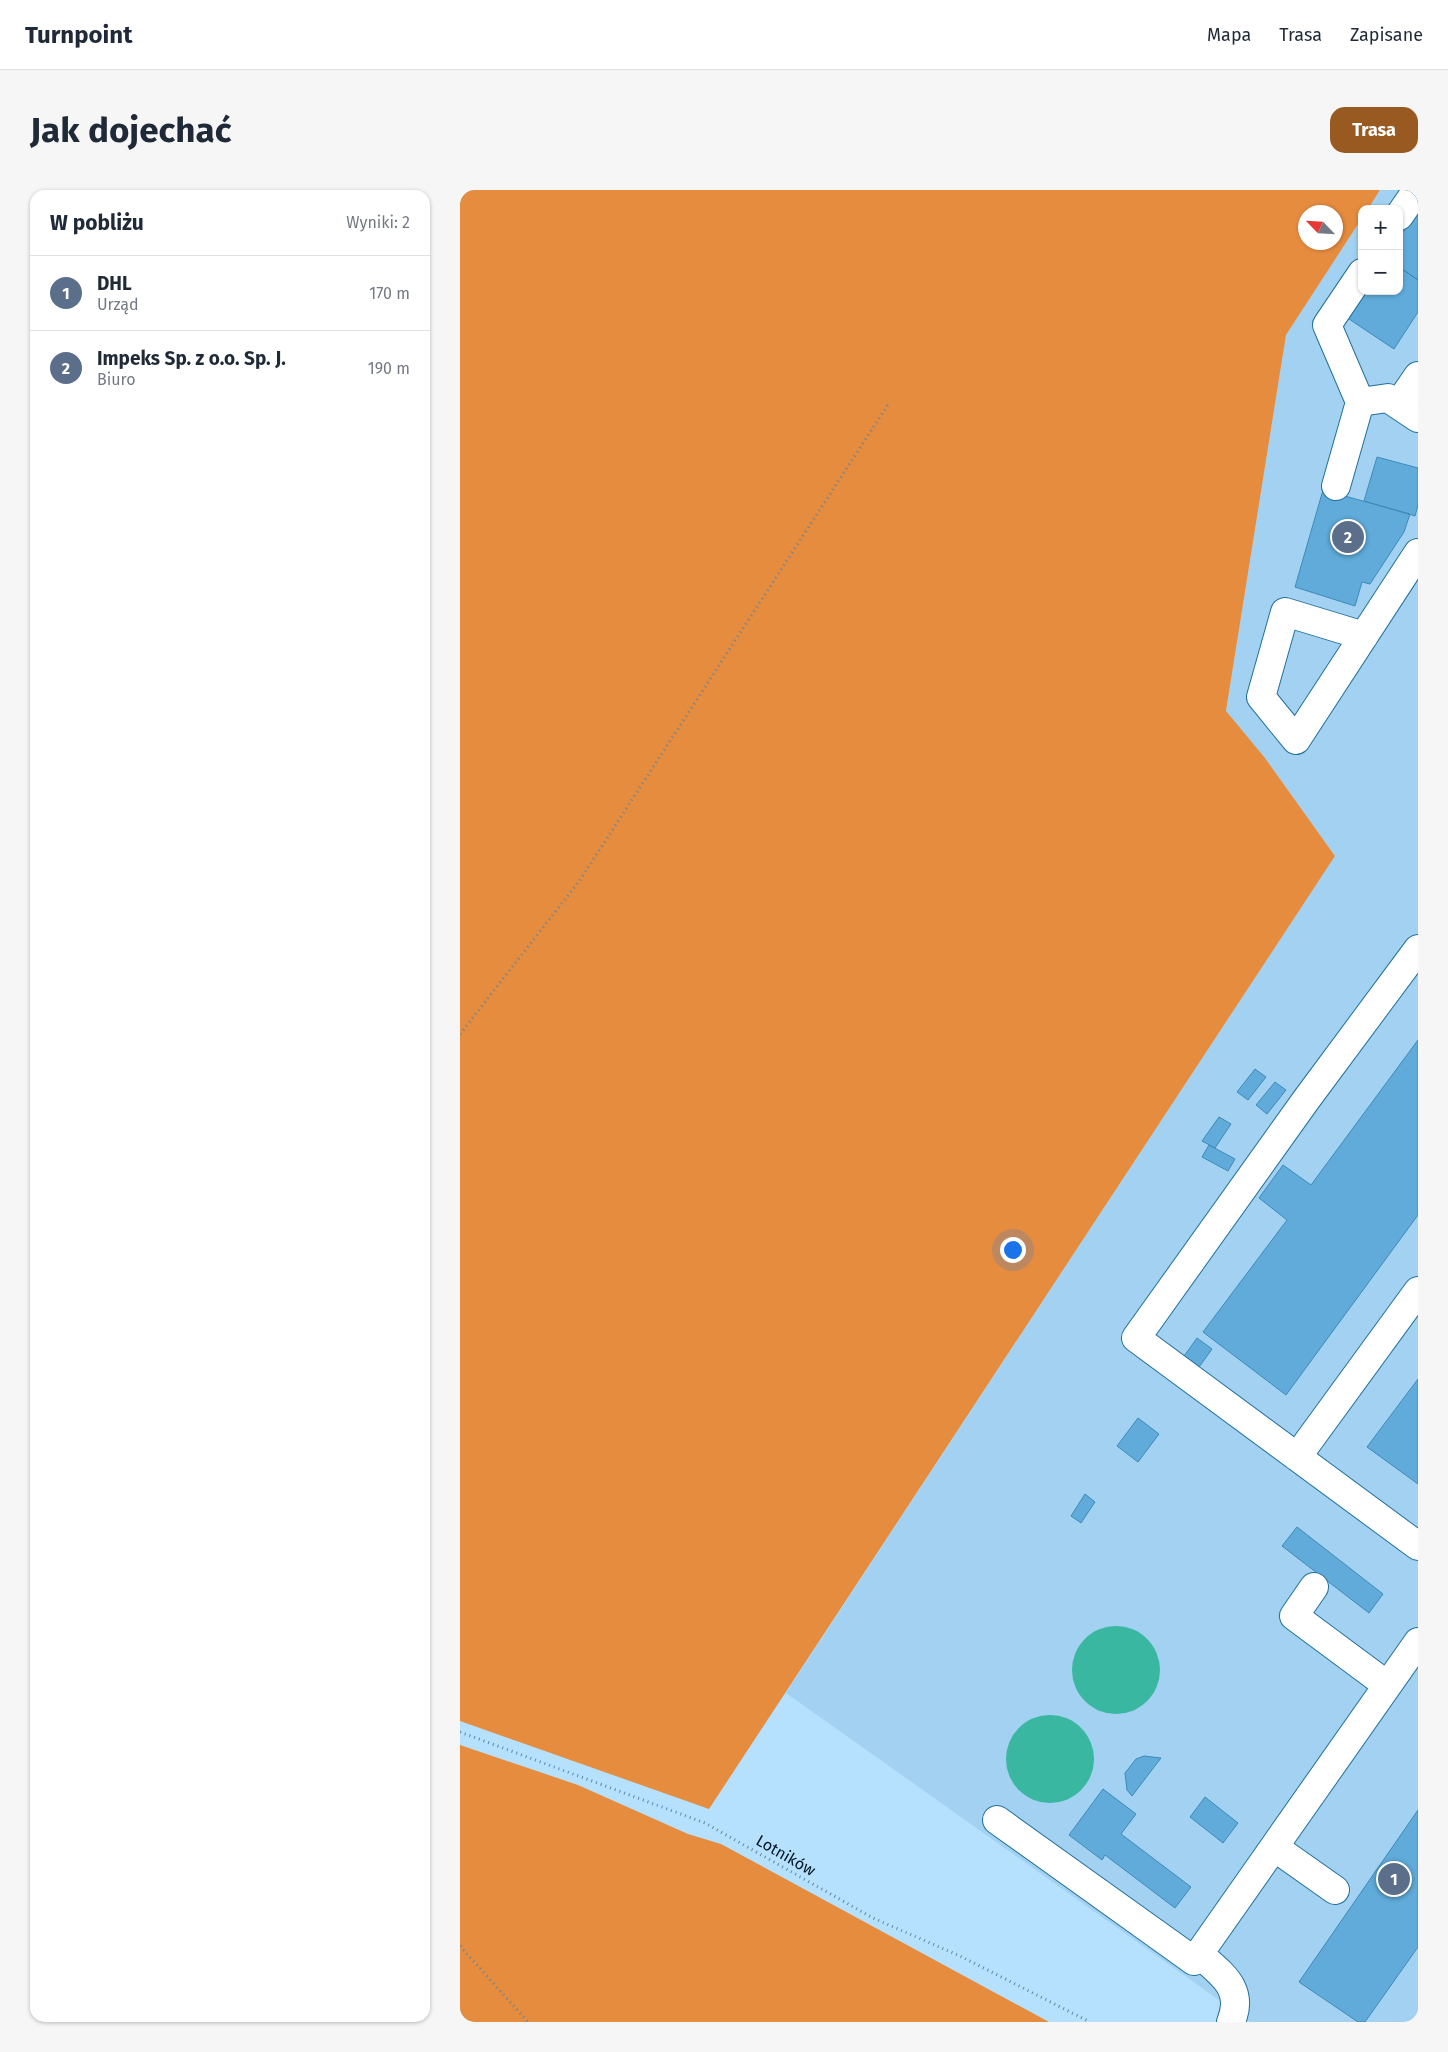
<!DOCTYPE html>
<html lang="pl">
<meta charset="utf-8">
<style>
body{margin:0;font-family:"Fira Sans",sans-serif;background:#f6f6f7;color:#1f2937}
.controls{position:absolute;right:15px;top:15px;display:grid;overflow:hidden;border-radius:10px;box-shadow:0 1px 4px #0004}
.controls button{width:45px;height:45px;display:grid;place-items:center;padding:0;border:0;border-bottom:1px solid #e0e1e3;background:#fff;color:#1f2937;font:25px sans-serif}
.compass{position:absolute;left:838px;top:15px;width:45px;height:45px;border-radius:50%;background:#fff;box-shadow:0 1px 4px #0004;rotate:295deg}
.you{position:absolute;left:552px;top:1059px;width:18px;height:18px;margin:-12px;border:4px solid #fff;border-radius:50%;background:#1a73e8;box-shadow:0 0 0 8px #1a73e833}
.badge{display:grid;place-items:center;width:32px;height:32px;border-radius:50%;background:#995a21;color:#fff;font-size:16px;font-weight:700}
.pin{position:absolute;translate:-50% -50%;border:2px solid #fff;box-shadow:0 1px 5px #0006}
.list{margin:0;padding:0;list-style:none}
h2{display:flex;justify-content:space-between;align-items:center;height:65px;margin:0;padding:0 20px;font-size:21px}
h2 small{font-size:16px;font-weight:400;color:#747a83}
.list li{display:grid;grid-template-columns:32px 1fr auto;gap:15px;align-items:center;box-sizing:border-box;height:75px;padding:0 20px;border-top:1px solid #e0e1e3}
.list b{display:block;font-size:19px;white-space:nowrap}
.list p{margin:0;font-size:16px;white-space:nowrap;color:#747a83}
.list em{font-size:16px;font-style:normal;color:#747a83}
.map{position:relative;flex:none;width:958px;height:1832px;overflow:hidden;border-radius:15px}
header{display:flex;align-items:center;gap:30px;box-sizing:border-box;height:70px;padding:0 25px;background:#fff;border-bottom:1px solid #e0e1e3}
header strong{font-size:24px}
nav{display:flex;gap:28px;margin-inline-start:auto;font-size:18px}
.intro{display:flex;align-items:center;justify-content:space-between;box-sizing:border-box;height:120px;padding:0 30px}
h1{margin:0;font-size:35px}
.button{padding:12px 22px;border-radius:15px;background:#995a21;color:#fff;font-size:18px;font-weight:700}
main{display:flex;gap:30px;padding:0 30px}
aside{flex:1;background:#fff;border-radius:15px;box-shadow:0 1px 4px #0004}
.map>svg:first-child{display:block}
.built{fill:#a2d1f1}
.forest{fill:#e68c3f;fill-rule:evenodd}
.water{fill:#39b7a0}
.building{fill:#60abda;stroke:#3e8ab8}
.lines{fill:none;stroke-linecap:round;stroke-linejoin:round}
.minor-casing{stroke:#20709c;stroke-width:30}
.path{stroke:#64869d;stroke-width:3;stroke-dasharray:1 4;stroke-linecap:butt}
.minor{stroke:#fff;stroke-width:28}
.labels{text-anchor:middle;stroke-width:5;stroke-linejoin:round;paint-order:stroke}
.street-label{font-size:16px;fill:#001523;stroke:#b5e1ff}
</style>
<header>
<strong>Turnpoint</strong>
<nav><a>Mapa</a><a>Trasa</a><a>Zapisane</a></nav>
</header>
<div class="intro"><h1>Jak dojechać</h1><a class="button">Trasa</a></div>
<main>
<aside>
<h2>W pobliżu<small>Wyniki: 2</small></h2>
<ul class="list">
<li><span class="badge" style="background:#5c6f8a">1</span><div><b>DHL</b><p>Urząd</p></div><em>170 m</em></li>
<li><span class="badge" style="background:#5c6f8a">2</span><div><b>Impeks Sp. z o.o. Sp. J.</b><p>Biuro</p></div><em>190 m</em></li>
</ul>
</aside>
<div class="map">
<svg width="958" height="1832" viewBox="0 0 958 1832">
<rect width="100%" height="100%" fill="#b5e1ff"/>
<!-- built -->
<path class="built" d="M 920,0 L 958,0 L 958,1832 L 790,1832 L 326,1503 L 875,666 L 805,568 L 766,522 L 826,145 L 902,28 L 902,101 L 939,101 L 939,19 L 908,19 Z"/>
<!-- forest -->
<path class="forest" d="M 0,0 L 920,0 L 908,19 L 902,19 L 902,28 L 826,145 L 766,521 L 805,568 L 875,666 L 249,1619 L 0,1531 ZM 846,22 L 876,22 L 876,52 L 846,52 Z
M 0,1555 L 118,1595 L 228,1644 L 261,1654 L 589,1832 L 0,1832 Z"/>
<!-- water -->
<path class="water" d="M612 1480a44 44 0 1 1 88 0a44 44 0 1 1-88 0Z
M546 1569a44 44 0 1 1 88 0a44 44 0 1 1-88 0Z"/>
<!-- building -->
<path class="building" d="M 958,20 L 958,90 L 939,77 L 939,48 Z
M 939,77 L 958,90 L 958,122 L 934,159 L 886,127 L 904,101 L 939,101 Z
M 917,267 L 958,278 L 958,315 L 955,326 L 904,311 Z
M 863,300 L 950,324 L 944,342 L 910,394 L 902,392 L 895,416 L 835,397 Z
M 958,850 L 958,1025 L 826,1205 L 743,1142 L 827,1030 L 799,1008 L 823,975 L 851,995 Z
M 795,879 L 806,887 L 788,910 L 777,902 Z
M 815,892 L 826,900 L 807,924 L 796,915 Z
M 759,927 L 771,934 L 755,958 L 742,951 Z
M 749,955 L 775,969 L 768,981 L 742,967 Z
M 737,1148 L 752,1159 L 737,1180 L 722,1169 Z
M 958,1189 L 958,1294 L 907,1257 Z
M 678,1228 L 699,1244 L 678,1272 L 657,1256 Z
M 625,1304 L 635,1312 L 621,1333 L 611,1326 Z
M 837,1337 L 923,1404 L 909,1423 L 822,1356 Z
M 684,1566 L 701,1568 L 672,1606 L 667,1600 L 665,1583 L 676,1569 Z
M 643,1599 L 676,1624 L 661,1644 L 731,1697 L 715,1718 L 645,1665 L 642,1670 L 609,1645 Z
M 745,1607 L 778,1633 L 763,1653 L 730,1627 Z
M 958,1620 L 958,1757 L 905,1832 L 898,1832 L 839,1792 Z"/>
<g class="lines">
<defs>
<path id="minor" d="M 939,26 L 957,0
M 900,212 L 867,135 L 902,83
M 938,215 L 958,186
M 876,296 L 900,212 L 928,208 L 958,228
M 904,446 L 825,422 L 801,507 L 836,550 L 958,363
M 958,759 L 846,910 L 676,1148 L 958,1356
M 837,1267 L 958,1101
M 854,1397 L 834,1426 L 927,1495
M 537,1630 L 734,1771 L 814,1657
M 875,1700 L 814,1657 L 958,1452
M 739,1764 C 761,1784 785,1798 771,1832"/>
</defs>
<!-- minor casing -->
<use href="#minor" class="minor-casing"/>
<!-- path -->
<path class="path" d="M 0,844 L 120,690 L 429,213
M 0,1542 L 245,1633 L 413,1728 L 500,1766 L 630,1832
M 0,1756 L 68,1832"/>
<!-- minor -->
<use href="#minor" class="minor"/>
</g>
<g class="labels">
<!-- street labels -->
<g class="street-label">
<text transform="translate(326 1665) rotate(30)" y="6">Lotników</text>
</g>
</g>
</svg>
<div class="controls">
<button>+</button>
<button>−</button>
</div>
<svg class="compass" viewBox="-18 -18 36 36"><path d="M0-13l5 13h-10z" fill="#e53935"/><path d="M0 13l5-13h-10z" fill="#747a83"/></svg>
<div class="you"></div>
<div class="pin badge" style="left:934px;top:1689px;background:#5c6f8a">1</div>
<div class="pin badge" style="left:888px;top:347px;background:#5c6f8a">2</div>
</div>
</main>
